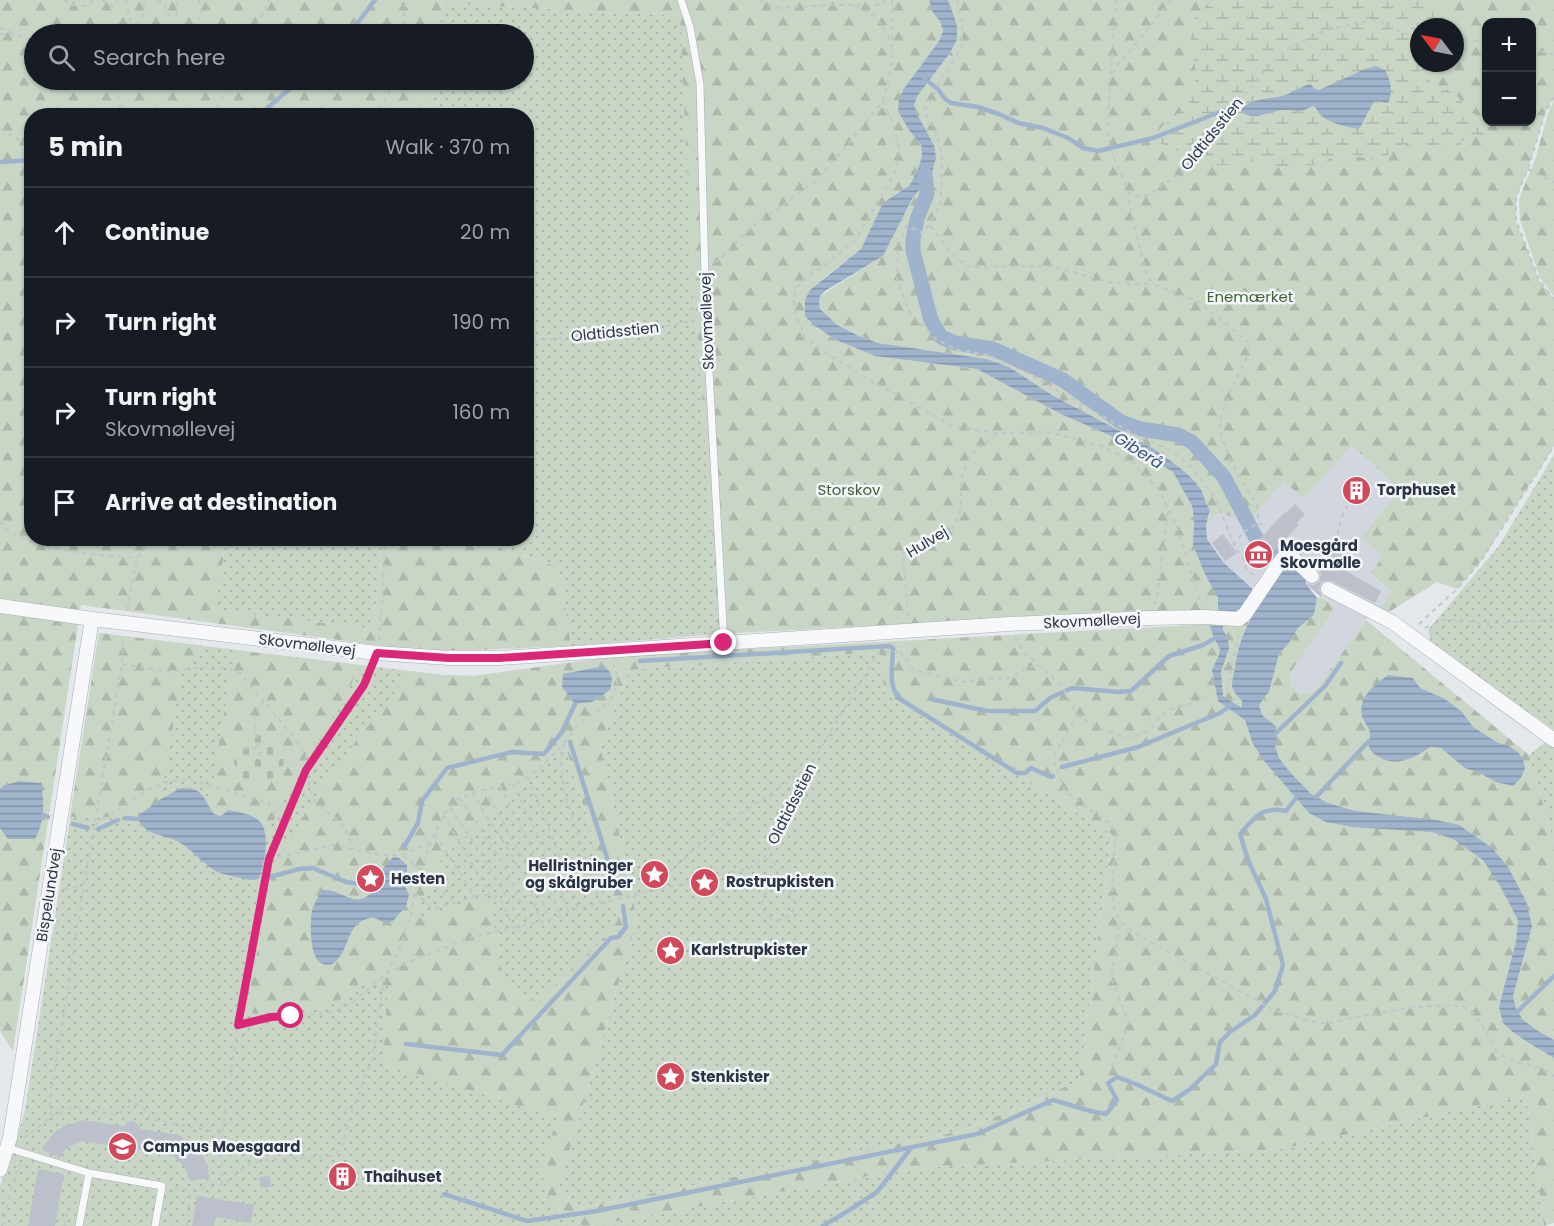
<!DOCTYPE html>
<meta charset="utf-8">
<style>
body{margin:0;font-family:Poppins,sans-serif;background:#20242c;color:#f1f3f6}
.controls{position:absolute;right:18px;top:18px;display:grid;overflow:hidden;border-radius:12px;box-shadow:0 2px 4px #0004}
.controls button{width:54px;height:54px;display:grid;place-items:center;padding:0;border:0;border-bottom:2px solid #363941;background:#171b24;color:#f1f3f6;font:30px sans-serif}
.compass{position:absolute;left:1410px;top:18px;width:54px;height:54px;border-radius:50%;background:#171b24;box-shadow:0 2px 4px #0004;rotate:302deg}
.stop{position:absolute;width:18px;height:18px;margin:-14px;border:4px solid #db2777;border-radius:50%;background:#fff}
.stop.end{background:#db2777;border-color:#fff;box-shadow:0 2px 6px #0008}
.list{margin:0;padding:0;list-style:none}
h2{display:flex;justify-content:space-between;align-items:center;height:78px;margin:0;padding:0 24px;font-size:26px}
h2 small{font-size:20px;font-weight:400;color:#9ea1a6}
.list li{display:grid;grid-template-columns:39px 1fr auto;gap:18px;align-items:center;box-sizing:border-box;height:90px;padding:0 24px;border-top:2px solid #363941}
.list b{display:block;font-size:22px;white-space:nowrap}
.list p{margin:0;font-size:20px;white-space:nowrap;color:#9ea1a6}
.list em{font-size:20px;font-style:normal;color:#9ea1a6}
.icon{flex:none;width:33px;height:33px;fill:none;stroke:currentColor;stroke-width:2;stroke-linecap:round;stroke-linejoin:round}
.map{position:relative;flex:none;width:1554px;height:1226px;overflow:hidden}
.search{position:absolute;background:#171b24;box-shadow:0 2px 4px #0004;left:24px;top:24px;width:510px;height:66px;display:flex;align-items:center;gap:15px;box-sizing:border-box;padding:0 21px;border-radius:33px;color:#9ea1a6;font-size:22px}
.panel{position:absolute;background:#171b24;box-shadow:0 2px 4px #0004;left:24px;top:108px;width:510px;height:438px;border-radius:24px}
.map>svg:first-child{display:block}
.built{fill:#d2d6de}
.green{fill:url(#green-dots)}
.forest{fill:url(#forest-firs);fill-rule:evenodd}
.wetland{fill:url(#wetland-marsh)}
.cemetery{fill:url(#cemetery-stones)}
.water{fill:url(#water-rules)}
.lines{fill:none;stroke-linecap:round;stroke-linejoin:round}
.stream{stroke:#9fb4cc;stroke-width:4.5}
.canal{stroke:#9fb4cc;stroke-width:15}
.building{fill:#bbc0ca}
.lane-casing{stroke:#a9aeb7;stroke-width:8}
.street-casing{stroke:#a9aeb7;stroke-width:15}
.path{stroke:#c2c5cb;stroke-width:2;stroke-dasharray:4.5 4.5;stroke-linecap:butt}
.lane{stroke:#f7f8fa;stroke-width:7}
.street{stroke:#f7f8fa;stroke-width:14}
.route{stroke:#db2777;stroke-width:8}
.labels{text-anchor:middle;stroke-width:5;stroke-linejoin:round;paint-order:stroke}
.street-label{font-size:15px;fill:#2b3445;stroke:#f4f6f9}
.park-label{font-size:15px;fill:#3f6138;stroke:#f4f6f9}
.poi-label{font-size:15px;font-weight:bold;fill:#2b3445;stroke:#f4f6f9;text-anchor:start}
.water-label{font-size:16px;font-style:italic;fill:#34527a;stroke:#f4f6f9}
</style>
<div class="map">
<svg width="1554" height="1226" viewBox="0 0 1554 1226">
<defs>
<pattern id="green-dots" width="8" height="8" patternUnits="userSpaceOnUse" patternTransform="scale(1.5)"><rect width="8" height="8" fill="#c9d6c5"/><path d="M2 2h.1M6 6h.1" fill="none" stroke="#adb8ab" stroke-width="1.8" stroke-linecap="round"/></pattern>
<pattern id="forest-firs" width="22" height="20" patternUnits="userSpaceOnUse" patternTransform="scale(1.5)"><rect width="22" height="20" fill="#c9d6c5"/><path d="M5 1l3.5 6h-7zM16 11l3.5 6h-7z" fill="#adb8ab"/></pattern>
<pattern id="wetland-marsh" width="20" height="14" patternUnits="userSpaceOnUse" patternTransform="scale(1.5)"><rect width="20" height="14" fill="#c9d6c5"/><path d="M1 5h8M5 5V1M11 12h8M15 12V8" fill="none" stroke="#adb8ab"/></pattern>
<pattern id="cemetery-stones" width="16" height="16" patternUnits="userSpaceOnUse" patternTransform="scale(1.5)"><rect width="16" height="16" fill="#c9d6c5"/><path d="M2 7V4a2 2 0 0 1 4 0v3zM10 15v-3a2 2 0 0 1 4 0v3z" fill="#adb8ab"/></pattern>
<pattern id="water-rules" width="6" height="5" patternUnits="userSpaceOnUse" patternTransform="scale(1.5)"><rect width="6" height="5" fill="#9fb4cc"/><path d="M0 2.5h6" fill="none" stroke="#8293a7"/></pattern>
</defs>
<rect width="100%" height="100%" fill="#e4e7ec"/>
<!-- built -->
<path class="built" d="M 1352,446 L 1400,489 L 1361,537 L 1383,557 L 1370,574 L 1391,592 L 1381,608 L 1366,620 L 1314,692 L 1302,694 L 1290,684 L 1290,673 L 1336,607 L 1306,583 L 1305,576 L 1255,589 L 1223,562 L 1207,539 L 1206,525 L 1220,512 L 1247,522 L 1284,481 L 1303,499 Z"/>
<!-- green -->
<path class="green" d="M 442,3 L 681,16 L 694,317 L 698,340 L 719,634 L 571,646 L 559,567 L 469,539 L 526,538 L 526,116 L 431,116 L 434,80 L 524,80 L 524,34 L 439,34 Z
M 1554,455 L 1554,730 L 1431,643 L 1428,630 L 1498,547 Z
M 226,539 L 383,539 L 373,629 L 214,610 Z
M 99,633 L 442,675 L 475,676 L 617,656 L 621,675 L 566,748 L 618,920 L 551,1205 L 583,1226 L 0,1226 L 0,1185 L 8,1169 L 25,1110 Z
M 879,652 L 885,693 L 1112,834 L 1079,1081 L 965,1130 L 581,1208 L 558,1190 L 636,923 L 633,896 L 600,746 L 629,670 Z
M 1547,741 L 1554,746 L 1554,843 L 1529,755 Z
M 1526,1095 L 1544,1226 L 590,1226 L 914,1168 L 1281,1149 Z"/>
<!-- forest -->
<path class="forest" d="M 0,0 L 929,0 L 933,13 L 940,21 L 943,31 L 939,41 L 905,88 L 909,130 L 921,145 L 922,156 L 918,169 L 910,185 L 883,203 L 861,249 L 821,280 L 816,328 L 836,340 L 875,356 L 977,369 L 1061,414 L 1109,435 L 1173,472 L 1192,506 L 1194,519 L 1193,535 L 1212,586 L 1218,598 L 1218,612 L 1133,612 L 719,634 L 698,340 L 694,317 L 680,16 L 442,3 L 439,34 L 34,34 L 34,80 L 434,80 L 431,115 L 32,116 L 32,538 L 226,539 L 215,610 L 373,629 L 383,539 L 469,539 L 559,567 L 571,646 L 476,650 L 412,650 L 81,605 L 13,1051 L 0,1031 Z
M 948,0 L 1554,0 L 1554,97 L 1545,113 L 1528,169 L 1516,198 L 1516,221 L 1539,280 L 1554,299 L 1554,446 L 1481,561 L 1457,589 L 1437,582 L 1389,612 L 1381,608 L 1391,592 L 1370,573 L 1383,557 L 1361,537 L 1400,489 L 1352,446 L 1303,499 L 1284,481 L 1247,523 L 1220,512 L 1206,525 L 1210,514 C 1206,506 1205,499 1202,491 C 1197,480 1166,457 1156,450 L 1052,395 L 1009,367 L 987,359 L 878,343 L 859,336 L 837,325 L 827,316 L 820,309 L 819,301 L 820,296 L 883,256 L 912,199 L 932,173 L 934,145 L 917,114 L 914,105 L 918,95 L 950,53 L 957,39 L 954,16 ZM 1486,22 L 1532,22 L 1532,122 L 1486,122 ZM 1419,27 L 1455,27 L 1455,63 L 1419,63 Z
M 1554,101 L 1554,296 L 1540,278 L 1520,220 L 1519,199 L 1536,157 L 1548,113 Z
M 1321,597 L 1336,607 L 1290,673 L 1290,684 L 1301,694 L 1314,692 L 1366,620 L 1529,755 L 1554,843 L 1554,1223 L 1544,1226 L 1526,1095 L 1281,1149 L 914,1168 L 590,1226 L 583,1226 L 551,1205 L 541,1171 L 557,1118 L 383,1063 L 388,986 L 365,983 L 331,1005 L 254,1014 L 247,1007 L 273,866 L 326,780 L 411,671 L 442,675 L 475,676 L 617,656 L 1249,622 L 1245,629 L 1235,693 L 1242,701 L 1276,726 L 1263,716 L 1259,706 L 1263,699 L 1269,692 L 1279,654 L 1289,643 L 1298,628 L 1314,615 L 1317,598 ZM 879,652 L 885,693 L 1112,834 L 1079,1081 L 965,1130 L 581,1208 L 558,1190 L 636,923 L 633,896 L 600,746 L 629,670 ZM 566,748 L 618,920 L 606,936 L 538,1002 L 518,992 L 503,978 L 498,959 L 498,943 L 491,907 L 479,899 L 418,918 L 426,888 L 443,857 Z
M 99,633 L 204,646 L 198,653 L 185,665 L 181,676 L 161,799 L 139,815 L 98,818 L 70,817 Z
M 234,650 L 359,665 L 348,692 L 279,808 L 266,838 L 262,823 L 214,814 L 209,807 Z"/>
<!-- wetland -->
<path class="wetland" d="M 1211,0 L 1442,0 L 1433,27 L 1419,27 L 1420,63 L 1419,68 C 1429,87 1442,84 1456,95 C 1460,99 1462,103 1465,106 C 1478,117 1484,119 1488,136 L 1465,137 L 1457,150 L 1425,148 L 1404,144 L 1377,162 L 1346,153 L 1313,165 L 1281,167 L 1251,162 L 1228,165 L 1209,165 L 1201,160 L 1181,153 L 1156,141 L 1159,129 L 1186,107 L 1194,94 L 1196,72 L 1190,35 L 1194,19 Z"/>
<!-- cemetery -->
<path class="cemetery" d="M234 758a25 25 0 1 1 50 0a25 25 0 1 1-50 0Z"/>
<!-- water -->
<path class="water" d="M 929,0 L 948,0 L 954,16 L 957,27 L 957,39 L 950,53 L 918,95 L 914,105 L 917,114 L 934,145 L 936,157 L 932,173 L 912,199 L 883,256 L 825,291 L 820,296 L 819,301 L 820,309 L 837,325 L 859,336 L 878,343 L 987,359 L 1009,367 L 1052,395 L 1156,450 C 1171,461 1189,473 1200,488 C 1205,495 1204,503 1210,510 L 1206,525 L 1207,539 L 1223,562 L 1252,588 C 1253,608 1236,614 1218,612 L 1218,598 L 1205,574 L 1193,545 L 1194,519 L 1192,506 L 1173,472 L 1109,435 L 1061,414 L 977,369 L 875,356 L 836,340 L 816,327 L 805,316 L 805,300 L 810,290 L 861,249 L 883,203 L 910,185 L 918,169 L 922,156 L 921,145 L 909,130 L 898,111 L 899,100 L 903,90 L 939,41 L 943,31 L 940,21 L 933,13 Z
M 1376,66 L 1385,70 C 1391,81 1393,92 1388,103 L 1374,101 L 1361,126 L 1358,129 C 1344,126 1321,122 1316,108 L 1313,106 C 1297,114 1300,110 1284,110 C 1270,110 1254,123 1241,111 L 1242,108 C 1254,97 1273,100 1288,94 C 1296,91 1302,86 1310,84 L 1315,89 L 1319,90 L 1365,69 Z
M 1288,561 L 1305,576 L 1306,584 L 1317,598 L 1314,615 L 1298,628 L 1289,643 L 1279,654 L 1269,692 L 1263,699 L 1259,706 L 1263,716 L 1276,726 L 1277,740 L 1275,746 L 1279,758 L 1288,770 L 1311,794 L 1328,803 L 1355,811 L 1436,820 L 1459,825 L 1492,848 L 1508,867 L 1526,901 L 1532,926 L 1513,996 L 1516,1009 L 1523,1020 L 1538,1031 L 1554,1040 L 1554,1058 L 1529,1043 L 1513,1032 L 1503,1023 L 1499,1007 L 1516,942 L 1518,920 L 1500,886 L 1483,860 L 1453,839 L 1432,832 L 1352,827 L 1326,822 L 1309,813 L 1265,762 L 1253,744 L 1245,720 L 1218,701 L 1212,670 L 1219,655 L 1220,649 L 1213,635 L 1210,626 L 1223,626 L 1223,630 L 1228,639 L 1229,648 L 1221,672 L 1223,696 L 1242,708 L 1242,701 C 1238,697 1233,692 1232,686 C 1232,681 1234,673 1235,668 C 1240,625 1265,595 1288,561 Z
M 604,666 C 613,674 613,679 610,690 L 592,702 L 575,704 L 562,687 L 563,674 Z
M 1388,675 L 1413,678 L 1420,688 L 1445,699 L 1462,712 L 1473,727 L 1498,743 L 1509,746 L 1519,753 L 1523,760 L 1525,768 L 1521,778 L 1513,786 L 1496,782 L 1478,772 L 1465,768 L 1441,748 L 1430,747 C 1416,757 1396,768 1379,757 C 1375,755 1371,752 1369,747 C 1368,742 1371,737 1370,733 C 1369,727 1364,722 1362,716 C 1358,696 1375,685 1388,675 Z
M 19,781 L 41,783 C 44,803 45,821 35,839 L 8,839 L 0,828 L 0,789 L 3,786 Z
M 181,788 C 204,787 203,799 214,814 L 221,816 L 228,810 C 238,812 253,814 260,822 C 271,833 264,865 259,879 C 251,881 244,879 236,877 C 229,875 220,874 214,870 C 201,862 191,848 177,841 C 163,834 146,836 138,819 L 139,815 L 161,799 Z
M 394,857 L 399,858 L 407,865 L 407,873 L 403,881 L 409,895 L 406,906 L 393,921 C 390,922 387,923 384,922 C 378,921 377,917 370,918 C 344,923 351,953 332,964 C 329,965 326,965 323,964 C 309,959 310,923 312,911 C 314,904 318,896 322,890 C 339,888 353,908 369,895 L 370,885 L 389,861 Z"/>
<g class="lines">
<!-- stream -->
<path class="stream" d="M 346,34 L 353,29 L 375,0
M 924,78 L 938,89 L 944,98 L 951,103 L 978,107 L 999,114 L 1018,123 L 1043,128 L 1068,138 L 1083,148 L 1098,151 L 1153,138 L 1225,110
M 258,116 L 300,80
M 0,162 L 32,160
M 640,661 L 889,646 L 893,648 C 893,665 887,686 900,699 L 1017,773 L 1025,773 L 1031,768 L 1051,777 L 1053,776
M 931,699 L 987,711 L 1035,711 L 1050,698 L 1072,688 L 1119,692 L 1131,691 L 1169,656 L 1203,645 L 1219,636
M 1276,733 L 1325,686 L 1341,663
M 570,742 L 618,892
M 1062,767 L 1138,747 L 1220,713 L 1230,706
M 1316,797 L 1369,741
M 43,815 L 48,817
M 125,818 L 138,819
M 73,824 L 88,828
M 98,829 L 118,820
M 404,847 L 418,823 L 422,801 L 447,768 L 512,752 L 544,754 L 562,732 L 575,704
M 270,877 L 299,869 L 313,868 L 346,882 L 370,885
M 1515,1014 L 1554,976
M 406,1044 L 502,1055 L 611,938 L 618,937 L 626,927 L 623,906
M 444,1194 L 527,1221 L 597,1211 L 977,1134 L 1053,1100 L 1094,1112 L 1106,1114 L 1117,1100 L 1108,1083 L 1117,1077 L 1138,1085 L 1172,1101 L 1189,1090 L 1216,1064 L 1220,1042 L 1230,1032 L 1255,1015 L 1275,991 L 1283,965 L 1266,899 L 1248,860 L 1240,834 C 1255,817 1262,806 1286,811 L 1299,794
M 823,1226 L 848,1211 L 877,1192 L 911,1148"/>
<!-- canal -->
<path class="canal" d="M 925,174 L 927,194 L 917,219 L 913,239 L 913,251 L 931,320 L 941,337 L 955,343 L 993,349 L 1063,380 L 1121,422 L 1141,429 L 1178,435 L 1192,442 L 1224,477 L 1256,538 L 1276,556"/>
</g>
<!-- building -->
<path class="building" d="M 1352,476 L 1371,492 L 1361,504 L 1342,488 Z
M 1295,504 L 1305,514 L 1297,523 L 1299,525 L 1271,554 L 1273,556 L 1263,568 L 1246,554 L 1255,542 L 1256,543 L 1285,512 L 1286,513 Z
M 1223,534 L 1237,553 L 1225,561 L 1212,543 Z
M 1338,547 L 1353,560 L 1344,570 L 1381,591 L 1375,603 L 1332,581 L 1324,581 L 1320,584 L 1319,590 L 1322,596 L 1321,597 L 1306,584 L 1314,585 L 1319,582 L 1321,574 L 1318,569 Z
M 84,1120 L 123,1126 L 128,1122 L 133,1121 L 137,1124 L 141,1129 L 179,1135 L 190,1142 L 204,1158 L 208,1168 L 209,1178 L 190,1181 L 184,1166 L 173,1156 L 82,1141 L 70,1146 L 64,1151 L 60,1158 L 41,1149 L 55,1132 L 64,1126 Z
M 349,1167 L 354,1183 L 338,1188 L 333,1171 Z
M 38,1169 L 64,1174 L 55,1226 L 28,1226 Z
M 270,1176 L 271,1187 L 261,1188 L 259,1177 Z
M 197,1196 L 254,1205 L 251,1223 L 216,1217 L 214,1226 L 192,1226 Z"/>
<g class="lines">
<defs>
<path id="lane" d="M 681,0 L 690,27 L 700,84 L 706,317 L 724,643
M 8,1148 L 89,1173
M 79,1226 L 89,1173 L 162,1186 L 155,1226"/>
<path id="street" d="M 1328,589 L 1392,622 L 1554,740
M 0,606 L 92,619 L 377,653 L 449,658 L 499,658 L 1009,624 L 1149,618 L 1204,617 L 1239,619 L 1245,614 L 1282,559 L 1286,556 L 1291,556 L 1312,576
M 0,1170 L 10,1138 L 92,619"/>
</defs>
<!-- lane casing -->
<use href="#lane" class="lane-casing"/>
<!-- street casing -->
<use href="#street" class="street-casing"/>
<!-- path -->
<path class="path" d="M 64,0 L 74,5 L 85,6 L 94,0
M 103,0 L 107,5 L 113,6 L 117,0
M 126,0 L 130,21 L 135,24 C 144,20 143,9 145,0
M 158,0 L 165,5 L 167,14 L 169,16 L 176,15 L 178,10 L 177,0
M 760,0 L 775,8 L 829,5 L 877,5 L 885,0
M 957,0 L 962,20 L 962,47 L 938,84 L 933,98 L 924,110 L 937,135 L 942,153 L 941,202 L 929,226 L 920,233 L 910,226 L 906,226 L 898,249 L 897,280 L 909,312 L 936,339 L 957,350 L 988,355 L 1031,375 L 1137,436 L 1170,450 L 1191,467 L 1215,497 L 1234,545
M 1171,0 L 1139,40 L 1119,63 L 1110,76 L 1108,138 L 1114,158 L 1128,191 L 1136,196 L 1142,197 L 1150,194 L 1181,173 L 1265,70 L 1289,48 L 1326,30 L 1372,20 L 1380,21 L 1391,28 L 1419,39
M 855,6 L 874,16 L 881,24 L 892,43
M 0,28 L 13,33
M 0,34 L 15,34 L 34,41
M 193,34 L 191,33 L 190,27 L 202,15 L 199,0
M 253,34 L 269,0
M 403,34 L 405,5 L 408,0
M 1455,40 L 1486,42
M 1532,48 L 1554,55
M 1111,75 L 1116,0
M 108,80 C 119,94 120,98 121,116
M 141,80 L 144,82 L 159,86 L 163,83 L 163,80
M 1554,97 L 1545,113 L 1528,169 L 1516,197 L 1516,220 L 1539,280 L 1554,299
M 883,101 L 893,124 L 900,151 L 896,170 L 855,241 L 820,269 L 806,276 L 798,286 L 793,299 L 797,317 L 805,338 L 822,350 L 871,381 L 953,426 L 998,433 L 1048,432 L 1102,446 L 1131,461 L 1160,491 L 1178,530 L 1201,605
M 214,116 L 214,112 L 232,80
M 372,116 L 384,103 L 395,80
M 0,129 L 32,147
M 1528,169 L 1554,182
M 1128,191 L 1131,215 L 1146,272 L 1153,284 L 1199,302 L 1248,342 L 1248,354 L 1230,392 L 1221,417 L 1220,431 L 1230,460 L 1257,506 L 1259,523 L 1265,527
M 930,226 L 956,258 L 970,267 L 1052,266 L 1112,283 L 1153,284
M 715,263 L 750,229 L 814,182 L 845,148 L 883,101 L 892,65 L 892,0
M 526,349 L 533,341 L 663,327 L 696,320
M 0,521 C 19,552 104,555 137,558
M 1262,548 L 1268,541
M 1319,564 L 1335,546 L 1341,518 L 1347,506
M 1254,575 L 1246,568 L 1244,560 L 1234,545 L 1243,532 L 1259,523
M 1154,605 L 1157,598 L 1168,510
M 127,610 L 137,558 L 153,538
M 908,616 L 903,553 L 949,532 L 960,514 L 962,475 L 971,454 L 998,433
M 1419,624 L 1457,589 L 1481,561 L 1554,446
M 1425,628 L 1443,620 L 1464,620 L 1481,624 L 1554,620
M 1015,637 C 1026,659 1041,666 1057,682 C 1066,691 1071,704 1077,715 L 1055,754 L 1054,762 L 1065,791 L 1109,823 L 1116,834 L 1112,883 L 1114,909 L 1120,921 L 1133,932 L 1272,1009 C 1286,1014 1311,1023 1326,1023 C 1335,1023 1345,1019 1353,1018 C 1377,1013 1448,999 1468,1009 C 1479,1015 1490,1040 1496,1051 C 1508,1062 1523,1062 1537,1067 C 1543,1069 1548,1073 1554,1076
M 379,640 L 383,592 L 385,538
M 900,652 L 914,670 L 963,682 L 991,678 L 1004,680 L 1016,675 L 1025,668 L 1036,666
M 122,664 L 170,672 L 194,668 L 221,667 L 240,673 L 298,742 L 306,756 L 306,770 L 310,790 L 316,802 L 333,816 L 345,829 L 354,849
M 1226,691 L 1228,688 L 1232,661 L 1238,641 L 1238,634
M 1077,715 C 1098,727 1126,747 1149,730 C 1156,724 1159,716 1168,711 C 1183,703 1192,707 1206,696
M 564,744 L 561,763 L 564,791 L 600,903
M 243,749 L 258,748
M 260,756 C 258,739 249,716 263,702
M 528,777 L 573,889 L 578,909
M 513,784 L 552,867 L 569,912
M 500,786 L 538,861 L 560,915
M 485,789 C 508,832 533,874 549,920
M 472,793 C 497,834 530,875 540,922
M 460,798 C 486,838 517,878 527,925
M 450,808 L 482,855 L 511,904 L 514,910 L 519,927
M 443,815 L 490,894
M 95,825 L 145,791 L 162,783 L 178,780 L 192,780 L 268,803 L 283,826
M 435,835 L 475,896 L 457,902
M 403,856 L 421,871
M 765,857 L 791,876 C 795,882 794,887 790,892
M 269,859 L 334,845 L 379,855 L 402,855 L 429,843
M762 904a16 16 0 1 1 32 0a16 16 0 1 1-32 0Z
M 64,889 L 84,885
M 651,890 L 693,850 L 740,814 L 807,769
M 415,892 L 432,909 L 457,902 L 419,876
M 475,896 C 480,896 486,894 491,895 C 503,896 509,918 512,928
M 239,1024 L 269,859 L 306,770 L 364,685 L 372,666
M 1112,1067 L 1129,1023 L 1111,978 L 1120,921
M 51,1117 L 73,1107 L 118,1115 C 132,1102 141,1098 150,1119 L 221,1133
M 24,1138 L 51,1117 L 50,1100 L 84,885 L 122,664 L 123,637
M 222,1185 L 222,1133 L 238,1025 L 271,1017 L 330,1013 L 351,1004 L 387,973 L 414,960 L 472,937 L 548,920 L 574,910 L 600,903 L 750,868 L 765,857 L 803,777 L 879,652 L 900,652
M 174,1188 L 191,1190 L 222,1185 L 249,1164 L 264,1160 L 334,1156 L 342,1146 L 352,1111 L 372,1060 L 383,985 L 387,973 L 402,943 L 412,911 L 416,884 L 431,842 L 444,814 L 457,799 L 478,791 L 517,783 L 539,769 L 565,742 L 578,724 L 604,706 L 612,697 L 617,685 L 617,674 L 614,665
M 2,1226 L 12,1186 L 20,1164
M 65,1226 L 68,1207
M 187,1226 L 191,1190"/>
<!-- lane -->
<use href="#lane" class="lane"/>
<!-- street -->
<use href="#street" class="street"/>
</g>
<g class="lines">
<!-- route -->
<path class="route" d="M 291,1016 L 271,1017 L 238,1025 L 269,859 L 306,770 L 364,685 L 377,653 L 449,658 L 499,658 L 724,643"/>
</g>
<!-- icons -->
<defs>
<symbol id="building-disc" viewBox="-11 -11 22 22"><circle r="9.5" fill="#d1495b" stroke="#f4f6f9"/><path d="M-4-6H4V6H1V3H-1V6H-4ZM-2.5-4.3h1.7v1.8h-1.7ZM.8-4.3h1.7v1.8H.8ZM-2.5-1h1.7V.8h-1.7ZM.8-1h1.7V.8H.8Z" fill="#fff"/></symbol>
<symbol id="museum-disc" viewBox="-11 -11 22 22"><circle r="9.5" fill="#d1495b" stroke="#f4f6f9"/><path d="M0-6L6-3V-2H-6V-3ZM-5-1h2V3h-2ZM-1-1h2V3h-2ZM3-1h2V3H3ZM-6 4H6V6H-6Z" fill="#fff"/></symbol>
<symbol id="sight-disc" viewBox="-11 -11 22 22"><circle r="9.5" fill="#d1495b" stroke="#f4f6f9"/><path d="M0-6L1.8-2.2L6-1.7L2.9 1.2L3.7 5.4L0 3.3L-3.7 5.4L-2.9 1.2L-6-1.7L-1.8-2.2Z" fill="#fff"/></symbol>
<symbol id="university-disc" viewBox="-11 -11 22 22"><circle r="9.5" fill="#d1495b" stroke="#f4f6f9"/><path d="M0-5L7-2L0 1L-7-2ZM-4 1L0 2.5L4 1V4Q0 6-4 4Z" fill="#fff"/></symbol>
</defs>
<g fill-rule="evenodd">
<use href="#building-disc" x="1340" y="474" width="33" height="33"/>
<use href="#museum-disc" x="1242" y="538" width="33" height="33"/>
<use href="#sight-disc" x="638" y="858" width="33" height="33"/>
<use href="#sight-disc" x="354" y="862" width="33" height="33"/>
<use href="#sight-disc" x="688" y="866" width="33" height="33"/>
<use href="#sight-disc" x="654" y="934" width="33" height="33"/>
<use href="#sight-disc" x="654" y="1060" width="33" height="33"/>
<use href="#university-disc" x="106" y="1130" width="33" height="33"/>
<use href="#building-disc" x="326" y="1160" width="33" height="33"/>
</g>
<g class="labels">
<!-- street labels -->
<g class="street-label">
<text transform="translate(1212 134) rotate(-51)" y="5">Oldtidsstien</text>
<text transform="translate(707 321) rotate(-92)" y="5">Skovmøllevej</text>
<text transform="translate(615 332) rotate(-6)" y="5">Oldtidsstien</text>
<text transform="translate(927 542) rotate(-31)" y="5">Hulvej</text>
<text transform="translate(1092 621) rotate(-3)" y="5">Skovmøllevej</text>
<text transform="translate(307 645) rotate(7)" y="5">Skovmøllevej</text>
<text transform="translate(792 804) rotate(-63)" y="5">Oldtidsstien</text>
<text transform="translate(49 895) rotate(-81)" y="5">Bispelundvej</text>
</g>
<!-- park labels -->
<g class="park-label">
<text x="1250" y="302">Enemærket</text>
<text x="849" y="495">Storskov</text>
</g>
<!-- poi labels -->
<g class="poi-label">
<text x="1377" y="495">Torphuset</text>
<text x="1280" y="551">Moesgård<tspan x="1280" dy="17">Skovmølle</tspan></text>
<text x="633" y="871" text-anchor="end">Hellristninger<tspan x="633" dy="17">og skålgruber</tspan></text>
<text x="391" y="884">Hesten</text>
<text x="726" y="887">Rostrupkisten</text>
<text x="691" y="955">Karlstrupkister</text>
<text x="691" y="1082">Stenkister</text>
<text x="143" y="1152">Campus Moesgaard</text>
<text x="364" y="1182">Thaihuset</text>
</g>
<!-- water labels -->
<g class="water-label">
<text transform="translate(1139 450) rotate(32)" y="6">Giberå</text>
</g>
</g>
</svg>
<div class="controls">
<button>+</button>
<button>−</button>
</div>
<svg class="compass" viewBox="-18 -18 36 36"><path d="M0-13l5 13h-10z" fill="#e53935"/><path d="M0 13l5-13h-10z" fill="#9ea1a6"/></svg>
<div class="stop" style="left:291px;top:1016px"></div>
<div class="stop end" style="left:724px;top:643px"></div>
<div class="search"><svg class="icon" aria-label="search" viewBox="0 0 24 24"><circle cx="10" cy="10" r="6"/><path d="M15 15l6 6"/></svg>Search here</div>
<section class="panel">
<h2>5 min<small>Walk · 370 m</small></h2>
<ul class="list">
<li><svg class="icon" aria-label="ahead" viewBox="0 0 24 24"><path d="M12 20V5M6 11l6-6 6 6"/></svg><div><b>Continue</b></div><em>20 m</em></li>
<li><svg class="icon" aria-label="right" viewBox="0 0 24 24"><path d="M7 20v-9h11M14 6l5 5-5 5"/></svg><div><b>Turn right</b></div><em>190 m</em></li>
<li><svg class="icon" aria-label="right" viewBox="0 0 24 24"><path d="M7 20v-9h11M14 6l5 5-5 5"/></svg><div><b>Turn right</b><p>Skovmøllevej</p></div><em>160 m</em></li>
<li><svg class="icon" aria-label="arrive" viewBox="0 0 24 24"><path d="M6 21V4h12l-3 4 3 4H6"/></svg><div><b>Arrive at destination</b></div></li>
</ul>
</section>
</div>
